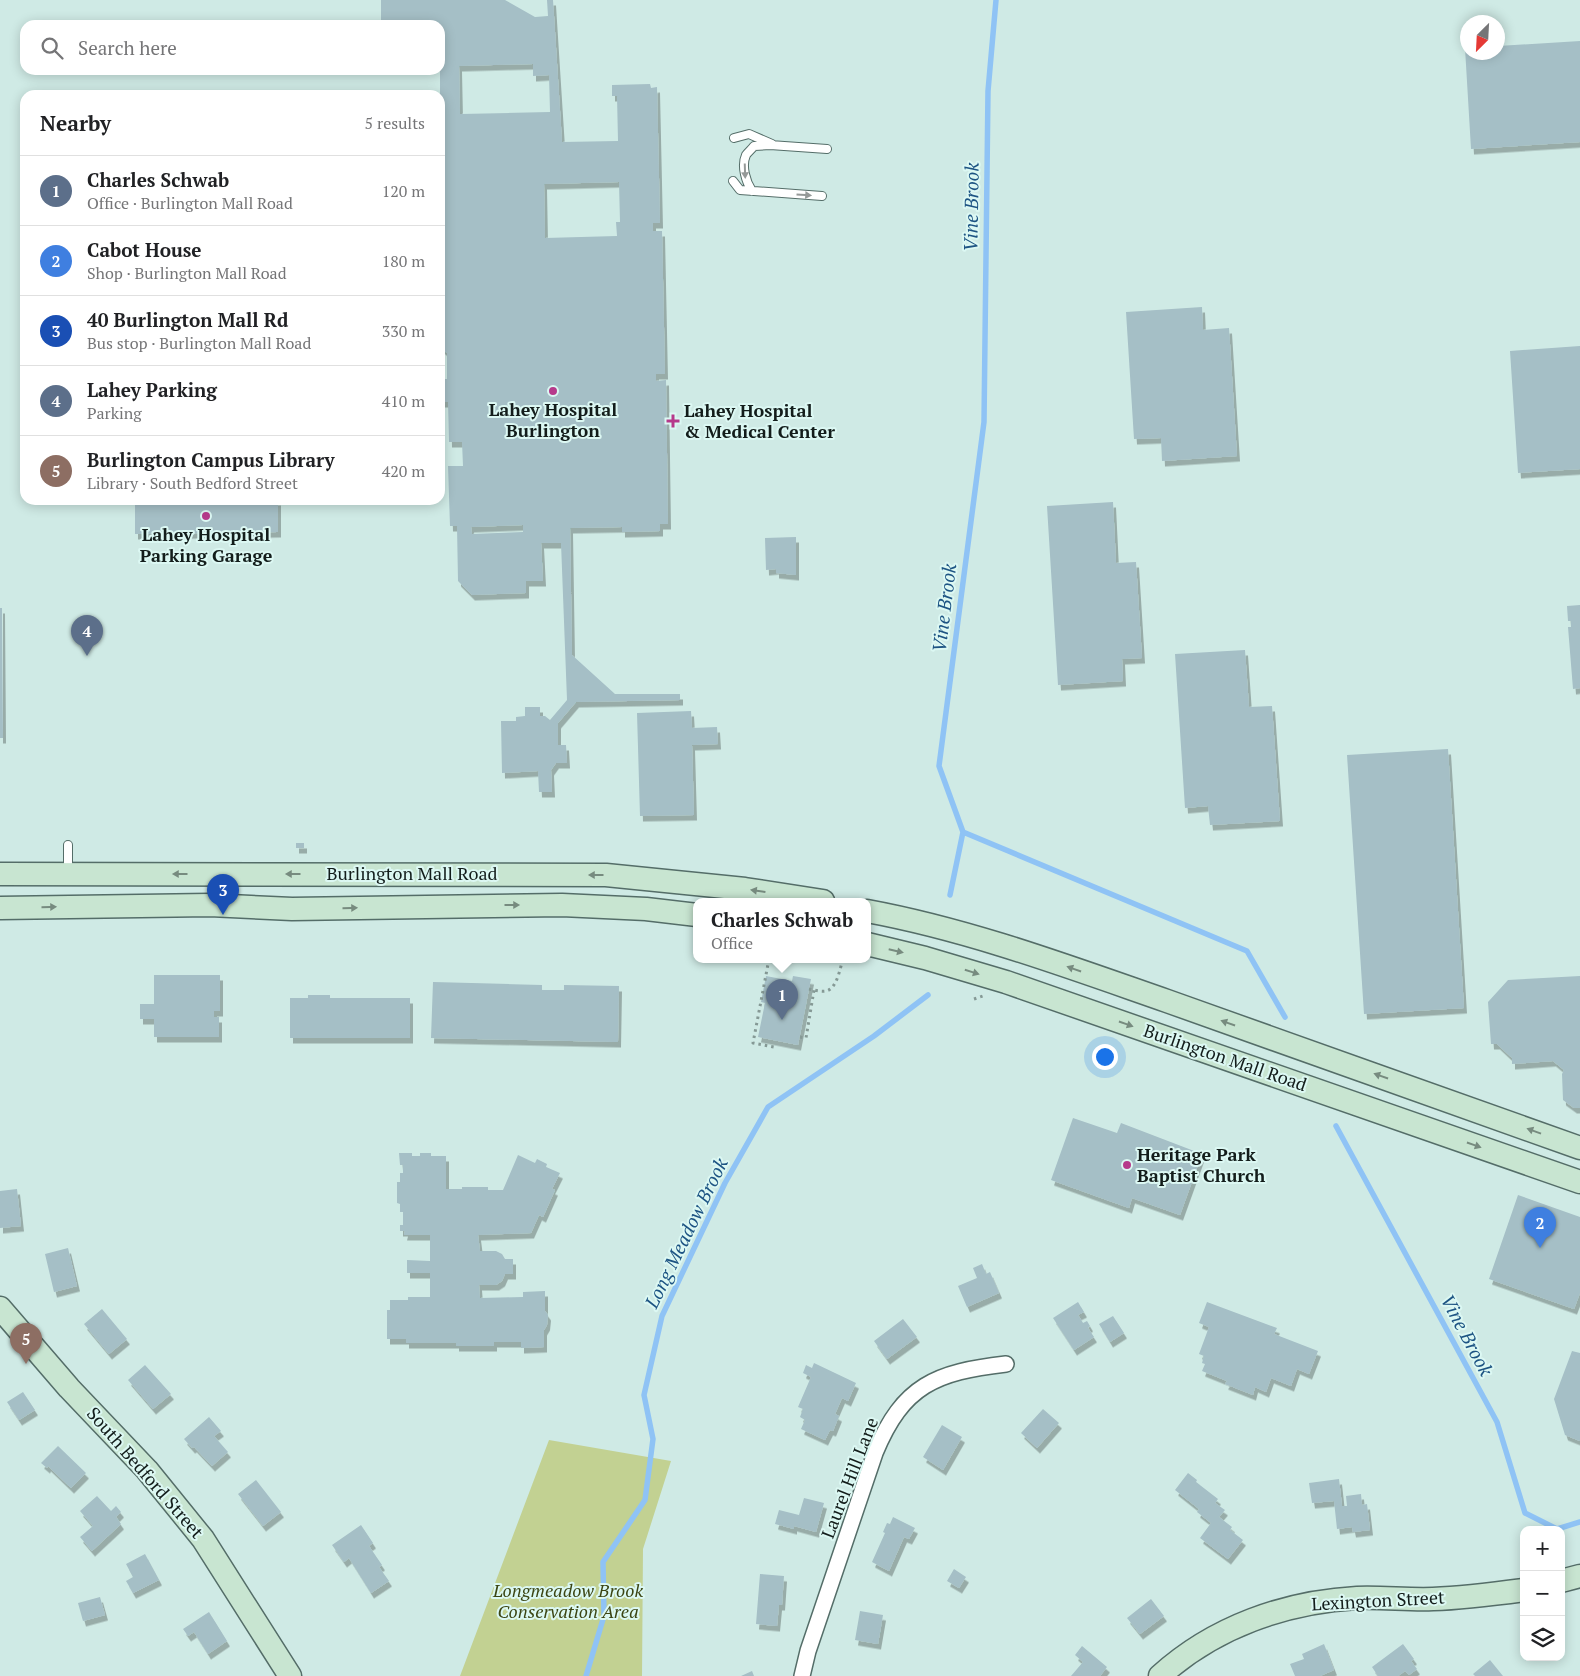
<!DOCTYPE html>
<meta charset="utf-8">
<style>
body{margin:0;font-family:"PT Serif",serif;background:#f2f2f2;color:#202124}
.controls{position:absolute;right:15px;bottom:15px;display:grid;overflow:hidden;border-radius:10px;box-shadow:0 2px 12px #0003}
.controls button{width:45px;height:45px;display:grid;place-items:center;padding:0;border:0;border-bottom:1px solid #e0e0e0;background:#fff;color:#202124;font:25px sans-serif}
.compass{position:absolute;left:1460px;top:15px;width:45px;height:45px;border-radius:50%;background:#fff;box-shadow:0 2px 12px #0003;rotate:204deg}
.you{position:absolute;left:1104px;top:1056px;width:18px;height:18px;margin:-12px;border:4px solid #fff;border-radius:50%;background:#1a73e8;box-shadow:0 0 0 8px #1a73e833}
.badge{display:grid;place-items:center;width:32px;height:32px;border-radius:50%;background:#d93025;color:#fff;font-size:16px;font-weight:700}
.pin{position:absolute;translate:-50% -41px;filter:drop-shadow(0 1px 2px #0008)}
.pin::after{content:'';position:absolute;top:26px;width:18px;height:15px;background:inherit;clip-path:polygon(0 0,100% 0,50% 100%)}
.popup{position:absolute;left:693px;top:898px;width:178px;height:65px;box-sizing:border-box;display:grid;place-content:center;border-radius:10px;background:#fff;filter:drop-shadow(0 1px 4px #0005);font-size:16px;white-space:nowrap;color:#757577}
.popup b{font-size:19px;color:#202124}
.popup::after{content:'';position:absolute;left:50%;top:100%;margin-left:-10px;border:10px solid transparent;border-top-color:#fff}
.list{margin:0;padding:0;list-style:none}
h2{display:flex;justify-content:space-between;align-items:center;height:65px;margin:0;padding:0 20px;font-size:21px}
h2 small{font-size:16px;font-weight:400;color:#757577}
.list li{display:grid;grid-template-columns:32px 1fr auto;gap:15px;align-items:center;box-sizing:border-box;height:70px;padding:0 20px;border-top:1px solid #e0e0e0}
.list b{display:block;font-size:19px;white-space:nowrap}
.list p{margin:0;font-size:16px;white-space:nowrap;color:#757577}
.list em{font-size:16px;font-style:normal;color:#757577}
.icon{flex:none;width:28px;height:28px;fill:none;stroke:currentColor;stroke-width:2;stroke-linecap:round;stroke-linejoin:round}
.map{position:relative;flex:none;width:1580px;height:1676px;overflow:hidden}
.search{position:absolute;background:#fff;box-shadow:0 2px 12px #0003;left:20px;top:20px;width:425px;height:55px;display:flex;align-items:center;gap:12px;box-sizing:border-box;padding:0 18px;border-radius:15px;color:#757577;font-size:19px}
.panel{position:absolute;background:#fff;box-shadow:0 2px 12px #0003;left:20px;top:90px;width:425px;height:415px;border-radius:15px}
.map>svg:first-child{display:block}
.green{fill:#c2d192}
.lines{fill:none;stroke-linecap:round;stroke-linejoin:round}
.stream{stroke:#8fc3f5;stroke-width:5.5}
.building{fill:#a5bfc6;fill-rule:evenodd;filter:url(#shadow)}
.lane-casing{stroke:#546d68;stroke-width:10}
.street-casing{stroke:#546d68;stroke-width:18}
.secondary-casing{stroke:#546d68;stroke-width:25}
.path{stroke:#859995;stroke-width:3;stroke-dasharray:2.5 4;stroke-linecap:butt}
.lane{stroke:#fff;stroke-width:8}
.street{stroke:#fff;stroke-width:15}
.secondary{stroke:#c8e5d1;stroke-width:22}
.oneway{fill:#959998}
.oneway2{fill:#778b7f}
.poi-dot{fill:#b63a8b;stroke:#dcf8f3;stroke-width:2}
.labels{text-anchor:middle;stroke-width:4;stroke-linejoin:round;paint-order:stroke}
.poi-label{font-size:18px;font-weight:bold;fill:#131d1b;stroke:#dcf8f3}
.street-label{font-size:18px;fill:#131d1b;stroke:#dcf8f3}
.park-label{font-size:18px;font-style:italic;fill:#3b4513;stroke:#dcf8f3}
.water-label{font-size:19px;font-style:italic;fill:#1d5483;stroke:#dcf8f3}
</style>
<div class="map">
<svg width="1580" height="1676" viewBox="0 0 1580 1676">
<defs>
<filter id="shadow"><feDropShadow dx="3" dy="5.5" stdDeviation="0" flood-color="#0004"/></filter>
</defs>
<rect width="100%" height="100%" fill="#cfeae5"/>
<!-- green -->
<path class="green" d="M 549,1440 L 671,1461 L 643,1549 L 642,1676 L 460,1676 Z"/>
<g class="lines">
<!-- stream -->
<path class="stream" d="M 996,0 L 988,91 L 984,422 L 939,766 L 963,832 L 1247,951 L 1285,1017
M 950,895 L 963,832
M 1336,1126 L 1497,1422 L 1525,1513 L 1557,1529 L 1580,1522
M 586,1676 L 604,1616 L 603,1562 L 645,1500 L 653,1439 L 644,1395 L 662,1316 L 725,1183 L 768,1107 L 874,1036 L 928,995"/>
</g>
<!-- building -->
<path class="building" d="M 381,0 L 505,0 L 535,17 L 548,16 L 547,0 L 553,0 L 562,142 L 618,141 L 617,96 L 612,96 L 612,85 L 650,84 L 651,88 L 657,87 L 660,223 L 653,223 L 653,231 L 662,231 L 665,374 L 656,374 L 656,381 L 666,380 L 668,524 L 660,524 L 660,531 L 622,532 L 622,527 L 570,528 L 572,655 L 615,694 L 680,694 L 680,700 L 576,702 L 558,723 L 558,745 L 566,745 L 567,763 L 556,763 L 551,770 L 552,792 L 539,792 L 538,771 L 502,773 L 501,721 L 516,721 L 516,717 L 525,716 L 525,707 L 540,707 L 540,716 L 545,716 L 550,720 L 567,700 L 561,543 L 541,543 L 543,581 L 526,581 L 526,593 L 472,595 L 458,581 L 457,526 L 450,526 L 448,466 L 463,466 L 462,442 L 449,442 L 448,402 L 440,402 L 440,379 L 447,379 L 447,353 L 440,347 L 440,25 L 381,25 ZM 533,64 L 533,76 L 549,75 L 550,112 L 460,114 L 459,66 ZM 619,182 L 620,222 L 616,222 L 617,236 L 545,238 L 544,184 ZM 523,525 L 523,532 L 472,534 L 471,527 Z
M 1580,41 L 1580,142 L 1471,149 L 1465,48 L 1468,48 L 1468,52 L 1498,52 L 1498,46 Z
M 1202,307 L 1203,330 L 1229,328 L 1237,456 L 1162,461 L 1161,438 L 1134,439 L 1126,312 Z
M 1580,346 L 1580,469 L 1518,473 L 1510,351 Z
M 135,500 L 278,500 L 278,532 L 135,534 Z
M 1113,502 L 1116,563 L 1136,562 L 1142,658 L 1122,659 L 1123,681 L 1058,685 L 1047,506 Z
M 796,537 L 796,575 L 776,573 L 776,569 L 766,570 L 765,538 Z
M 1580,605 L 1580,688 L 1573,689 L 1568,627 L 1571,627 L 1571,621 L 1568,621 L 1567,606 Z
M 0,608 L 2,608 L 3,738 L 0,738 Z
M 1245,650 L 1249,707 L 1272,706 L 1280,821 L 1210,825 L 1208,806 L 1185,808 L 1175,654 Z
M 691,711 L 692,728 L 717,727 L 718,744 L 692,745 L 694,815 L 640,816 L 637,713 Z
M 1448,749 L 1464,1008 L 1364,1014 L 1347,755 Z
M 296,843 L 304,843 L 304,848 L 296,848 Z
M 154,975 L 220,975 L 220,1011 L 214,1011 L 214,1017 L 219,1017 L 219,1037 L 154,1037 L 154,1019 L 140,1019 L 140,1004 L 154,1004 Z
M 766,976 L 792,981 L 793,976 L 811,979 L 798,1045 L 758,1037 L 765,1003 L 761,1002 Z
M 1580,976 L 1580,1108 L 1574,1108 L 1563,1100 L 1562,1074 L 1564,1070 L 1553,1061 L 1512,1064 L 1512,1058 L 1497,1044 L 1491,1044 L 1488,1002 L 1508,980 Z
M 433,982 L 542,985 L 542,990 L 564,990 L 564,985 L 619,986 L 618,1042 L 431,1038 Z
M 308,995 L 330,995 L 330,998 L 410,998 L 410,1038 L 290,1038 L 290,998 L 308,998 Z
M 1073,1118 L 1117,1133 L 1121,1123 L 1202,1154 L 1180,1215 L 1132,1198 L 1129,1208 L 1051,1180 Z
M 399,1153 L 412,1153 L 412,1156 L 420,1156 L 420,1153 L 431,1153 L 431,1156 L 446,1156 L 446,1189 L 462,1189 L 462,1187 L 488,1187 L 488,1190 L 503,1190 L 518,1155 L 535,1163 L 537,1159 L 547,1164 L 546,1167 L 560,1173 L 552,1189 L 555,1190 L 543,1217 L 539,1215 L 531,1233 L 478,1235 L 480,1251 L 496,1251 L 502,1254 L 505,1259 L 513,1259 L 513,1274 L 505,1274 L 502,1281 L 496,1285 L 479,1285 L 480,1298 L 523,1297 L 523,1292 L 545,1291 L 545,1311 L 548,1315 L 547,1325 L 544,1330 L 544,1347 L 521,1348 L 521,1342 L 494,1342 L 494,1346 L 456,1346 L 456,1343 L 406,1343 L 406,1339 L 387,1339 L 387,1310 L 390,1310 L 390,1300 L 408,1300 L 408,1297 L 430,1297 L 430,1273 L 407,1273 L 407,1260 L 430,1261 L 430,1235 L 404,1235 L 405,1231 L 400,1231 L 400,1225 L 403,1225 L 403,1212 L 400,1212 L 400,1204 L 397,1203 L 397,1182 L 400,1182 L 400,1173 L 403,1173 L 403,1165 L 400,1165 Z
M 17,1189 L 21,1226 L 0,1228 L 0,1191 Z
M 1518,1195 L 1580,1217 L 1580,1293 L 1574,1309 L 1489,1279 Z
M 68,1248 L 77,1286 L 54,1292 L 45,1254 Z
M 982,1264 L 986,1274 L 990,1272 L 999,1293 L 967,1307 L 958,1286 L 977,1278 L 973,1268 Z
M 1078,1302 L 1084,1312 L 1078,1315 L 1083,1323 L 1087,1321 L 1090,1326 L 1088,1328 L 1094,1337 L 1074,1350 L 1053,1318 Z
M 1207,1302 L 1277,1328 L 1274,1334 L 1318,1351 L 1309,1374 L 1297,1369 L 1291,1386 L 1271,1378 L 1266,1392 L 1255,1387 L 1253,1395 L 1225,1384 L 1227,1381 L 1202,1371 L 1205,1364 L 1202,1363 L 1204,1356 L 1199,1354 L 1209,1327 L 1199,1323 Z
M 102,1309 L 127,1339 L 109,1354 L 84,1324 Z
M 1113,1316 L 1124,1333 L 1110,1342 L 1099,1324 Z
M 903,1319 L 917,1337 L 887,1359 L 874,1341 Z
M 1572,1351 L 1580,1353 L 1580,1441 L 1565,1435 L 1554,1399 Z
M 814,1363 L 856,1383 L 848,1401 L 842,1398 L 835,1414 L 839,1416 L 833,1431 L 830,1430 L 825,1440 L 801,1429 L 805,1420 L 800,1417 L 803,1409 L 798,1407 L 811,1377 L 803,1373 L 806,1365 L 812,1368 Z
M 145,1365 L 171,1394 L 153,1409 L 128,1380 Z
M 23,1392 L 35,1410 L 19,1420 L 7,1402 Z
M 1043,1409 L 1059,1423 L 1037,1448 L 1021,1433 Z
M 209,1417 L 221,1431 L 214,1436 L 228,1452 L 212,1466 L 194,1447 L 192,1448 L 184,1439 Z
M 942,1425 L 962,1437 L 943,1470 L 923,1457 Z
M 58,1446 L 86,1473 L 71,1488 L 48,1466 L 47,1468 L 41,1463 Z
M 1188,1473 L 1197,1480 L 1196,1482 L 1218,1499 L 1215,1503 L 1225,1510 L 1219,1517 L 1232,1527 L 1230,1530 L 1243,1540 L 1228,1559 L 1200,1538 L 1211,1523 L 1197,1512 L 1199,1509 L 1175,1490 Z
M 1339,1479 L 1342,1506 L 1347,1506 L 1346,1496 L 1361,1494 L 1362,1505 L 1367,1504 L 1370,1530 L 1353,1532 L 1352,1527 L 1337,1529 L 1334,1501 L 1312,1503 L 1309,1483 Z
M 256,1480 L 281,1512 L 263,1526 L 238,1494 Z
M 97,1496 L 111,1511 L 116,1506 L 121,1512 L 116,1517 L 121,1524 L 92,1551 L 80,1537 L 93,1526 L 80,1511 Z
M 804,1498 L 824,1503 L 816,1532 L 794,1526 L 794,1529 L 775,1524 L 779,1510 L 799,1515 Z
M 893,1517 L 915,1528 L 909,1539 L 904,1537 L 889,1571 L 872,1562 L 885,1533 L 883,1532 L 887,1523 L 890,1524 Z
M 361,1525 L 373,1543 L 369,1546 L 382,1565 L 379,1567 L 389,1581 L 371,1593 L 349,1558 L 344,1562 L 332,1545 Z
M 145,1554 L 159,1580 L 133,1593 L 126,1581 L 133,1577 L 126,1564 Z
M 954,1569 L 966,1577 L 959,1588 L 947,1581 Z
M 760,1574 L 784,1576 L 782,1605 L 779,1605 L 777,1626 L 756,1624 Z
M 100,1597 L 105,1615 L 83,1621 L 78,1603 Z
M 1151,1599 L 1164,1616 L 1140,1634 L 1127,1618 Z
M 860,1611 L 883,1615 L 878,1644 L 855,1640 Z
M 209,1612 L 227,1641 L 208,1654 L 194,1632 L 188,1636 L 183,1629 Z
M 1324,1644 L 1334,1670 L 1320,1676 L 1295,1676 L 1290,1664 L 1304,1659 L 1302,1654 Z
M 1403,1644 L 1414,1659 L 1411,1661 L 1417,1669 L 1409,1675 L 1405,1671 L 1398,1676 L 1378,1676 L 1372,1667 Z
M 1082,1646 L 1107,1667 L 1100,1676 L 1071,1676 L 1083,1662 L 1075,1655 Z
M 1490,1660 L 1503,1676 L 1475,1676 L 1473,1674 Z
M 752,1671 L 754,1676 L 741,1676 Z"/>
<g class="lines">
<defs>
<path id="lane" d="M 734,138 L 749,134 L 772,144
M 733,181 L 740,190 L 822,196
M 752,191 C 746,182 741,166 746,155 C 748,152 752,149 754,146 L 770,145 L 827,149
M 68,872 L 68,845"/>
<path id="street" d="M 802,1676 L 808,1651 L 875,1453 C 903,1385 936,1372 1006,1364"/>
<path id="secondary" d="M 0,874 L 606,875 L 745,889 L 823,901
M 0,908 L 210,905 L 292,909 L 562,905 L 646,909 L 697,915
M 867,911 C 970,930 1069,967 1167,1001 C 1305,1050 1442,1099 1580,1148
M 867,944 L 925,958 L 1006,982 L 1580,1182
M 0,1308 L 69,1388 L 147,1470 L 203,1539 L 290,1676
M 1561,1581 L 1580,1576
M 1160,1676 C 1214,1627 1285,1602 1357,1598 C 1383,1597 1408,1600 1433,1599 C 1463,1598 1494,1594 1524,1590"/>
</defs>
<!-- lane casing -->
<use href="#lane" class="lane-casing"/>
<!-- street casing -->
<use href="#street" class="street-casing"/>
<!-- secondary casing -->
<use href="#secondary" class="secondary-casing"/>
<!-- path -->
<path class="path" d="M 769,959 L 753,1043 L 774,1047
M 809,989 C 814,990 821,992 826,991 C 837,989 840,968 843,959
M 974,999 L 983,996
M 800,1037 L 806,1038 L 814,990"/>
<!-- lane -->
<use href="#lane" class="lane"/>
<!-- street -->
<use href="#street" class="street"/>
<!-- secondary -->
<use href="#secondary" class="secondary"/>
</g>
<!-- one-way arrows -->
<defs><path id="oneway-solid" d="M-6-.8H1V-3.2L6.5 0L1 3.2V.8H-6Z" transform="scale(1.25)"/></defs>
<g class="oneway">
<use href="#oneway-solid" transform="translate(745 171) rotate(88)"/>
<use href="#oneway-solid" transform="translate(804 195) rotate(4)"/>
</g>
<g class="oneway2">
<use href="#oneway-solid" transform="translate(180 874) rotate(-180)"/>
<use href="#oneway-solid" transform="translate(293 874) rotate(-180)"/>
<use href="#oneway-solid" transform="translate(596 875) rotate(180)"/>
<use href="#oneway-solid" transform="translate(758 891) rotate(-172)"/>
<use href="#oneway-solid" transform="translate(512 905)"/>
<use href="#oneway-solid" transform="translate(49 907) rotate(-1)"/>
<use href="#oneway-solid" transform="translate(350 908) rotate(-1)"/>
<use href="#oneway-solid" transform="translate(896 951) rotate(13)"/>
<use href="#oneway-solid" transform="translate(1074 969) rotate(-161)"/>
<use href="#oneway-solid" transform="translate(972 972) rotate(17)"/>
<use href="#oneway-solid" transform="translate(1228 1023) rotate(-161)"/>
<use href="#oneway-solid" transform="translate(1126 1024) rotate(19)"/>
<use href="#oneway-solid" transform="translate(1381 1076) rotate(-161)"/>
<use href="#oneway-solid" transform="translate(1534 1131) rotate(-160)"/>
<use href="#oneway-solid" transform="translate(1474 1145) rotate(19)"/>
</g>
<!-- markers -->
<g class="poi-dot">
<circle cx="553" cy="391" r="5"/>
<path d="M670.5 413.5h5v5h5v5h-5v5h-5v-5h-5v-5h5z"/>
<circle cx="206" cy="516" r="5"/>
<circle cx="1127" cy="1165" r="5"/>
</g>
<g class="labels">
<!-- poi labels -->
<g class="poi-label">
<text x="553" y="416">Lahey Hospital<tspan x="553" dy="21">Burlington</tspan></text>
<text x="684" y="417" text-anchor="start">Lahey Hospital<tspan x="684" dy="21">&amp; Medical Center</tspan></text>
<text x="206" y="541">Lahey Hospital<tspan x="206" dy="21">Parking Garage</tspan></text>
<text x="1137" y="1161" text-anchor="start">Heritage Park<tspan x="1137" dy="21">Baptist Church</tspan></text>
</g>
<!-- street labels -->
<g class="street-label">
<text x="412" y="880">Burlington Mall Road</text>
<text transform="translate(1225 1058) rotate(19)" y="6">Burlington Mall Road</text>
<text transform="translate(145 1473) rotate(49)" y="6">South Bedford Street</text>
<text transform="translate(850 1478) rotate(-69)" y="6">Laurel Hill Lane</text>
<text transform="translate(1378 1601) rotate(-3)" y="6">Lexington Street</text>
</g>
<!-- park labels -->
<g class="park-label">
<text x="568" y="1597">Longmeadow Brook<tspan x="568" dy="21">Conservation Area</tspan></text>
</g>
<!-- water labels -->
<g class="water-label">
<text transform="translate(971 207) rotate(-89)" y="7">Vine Brook</text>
<text transform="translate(944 608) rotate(-83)" y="7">Vine Brook</text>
<text transform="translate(686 1233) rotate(-64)" y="7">Long Meadow Brook</text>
<text transform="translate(1467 1335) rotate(62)" y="7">Vine Brook</text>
</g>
</g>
</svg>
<div class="controls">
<button>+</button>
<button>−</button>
<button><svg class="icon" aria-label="layers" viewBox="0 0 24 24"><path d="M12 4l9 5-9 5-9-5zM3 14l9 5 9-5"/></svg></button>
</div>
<svg class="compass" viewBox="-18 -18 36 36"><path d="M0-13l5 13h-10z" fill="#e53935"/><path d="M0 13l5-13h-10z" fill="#757577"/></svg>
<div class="you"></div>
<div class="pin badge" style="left:782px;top:1020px;background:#5c6f8a">1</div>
<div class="popup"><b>Charles Schwab</b>Office</div>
<div class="pin badge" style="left:1540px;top:1248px;background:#3f7fe0">2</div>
<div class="pin badge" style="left:223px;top:915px;background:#1a4fb4">3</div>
<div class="pin badge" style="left:87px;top:656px;background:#5c6f8a">4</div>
<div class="pin badge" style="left:26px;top:1364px;background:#8d6e63">5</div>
<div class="search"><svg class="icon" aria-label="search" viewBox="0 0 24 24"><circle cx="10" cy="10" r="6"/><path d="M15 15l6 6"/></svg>Search here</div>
<section class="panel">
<h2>Nearby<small>5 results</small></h2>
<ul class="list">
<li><span class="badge" style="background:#5c6f8a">1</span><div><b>Charles Schwab</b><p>Office · Burlington Mall Road</p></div><em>120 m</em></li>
<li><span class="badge" style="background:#3f7fe0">2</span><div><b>Cabot House</b><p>Shop · Burlington Mall Road</p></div><em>180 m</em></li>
<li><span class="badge" style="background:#1a4fb4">3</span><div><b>40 Burlington Mall Rd</b><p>Bus stop · Burlington Mall Road</p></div><em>330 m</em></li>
<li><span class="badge" style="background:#5c6f8a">4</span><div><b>Lahey Parking</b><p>Parking</p></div><em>410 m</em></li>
<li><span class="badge" style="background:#8d6e63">5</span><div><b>Burlington Campus Library</b><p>Library · South Bedford Street</p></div><em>420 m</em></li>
</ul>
</section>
</div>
